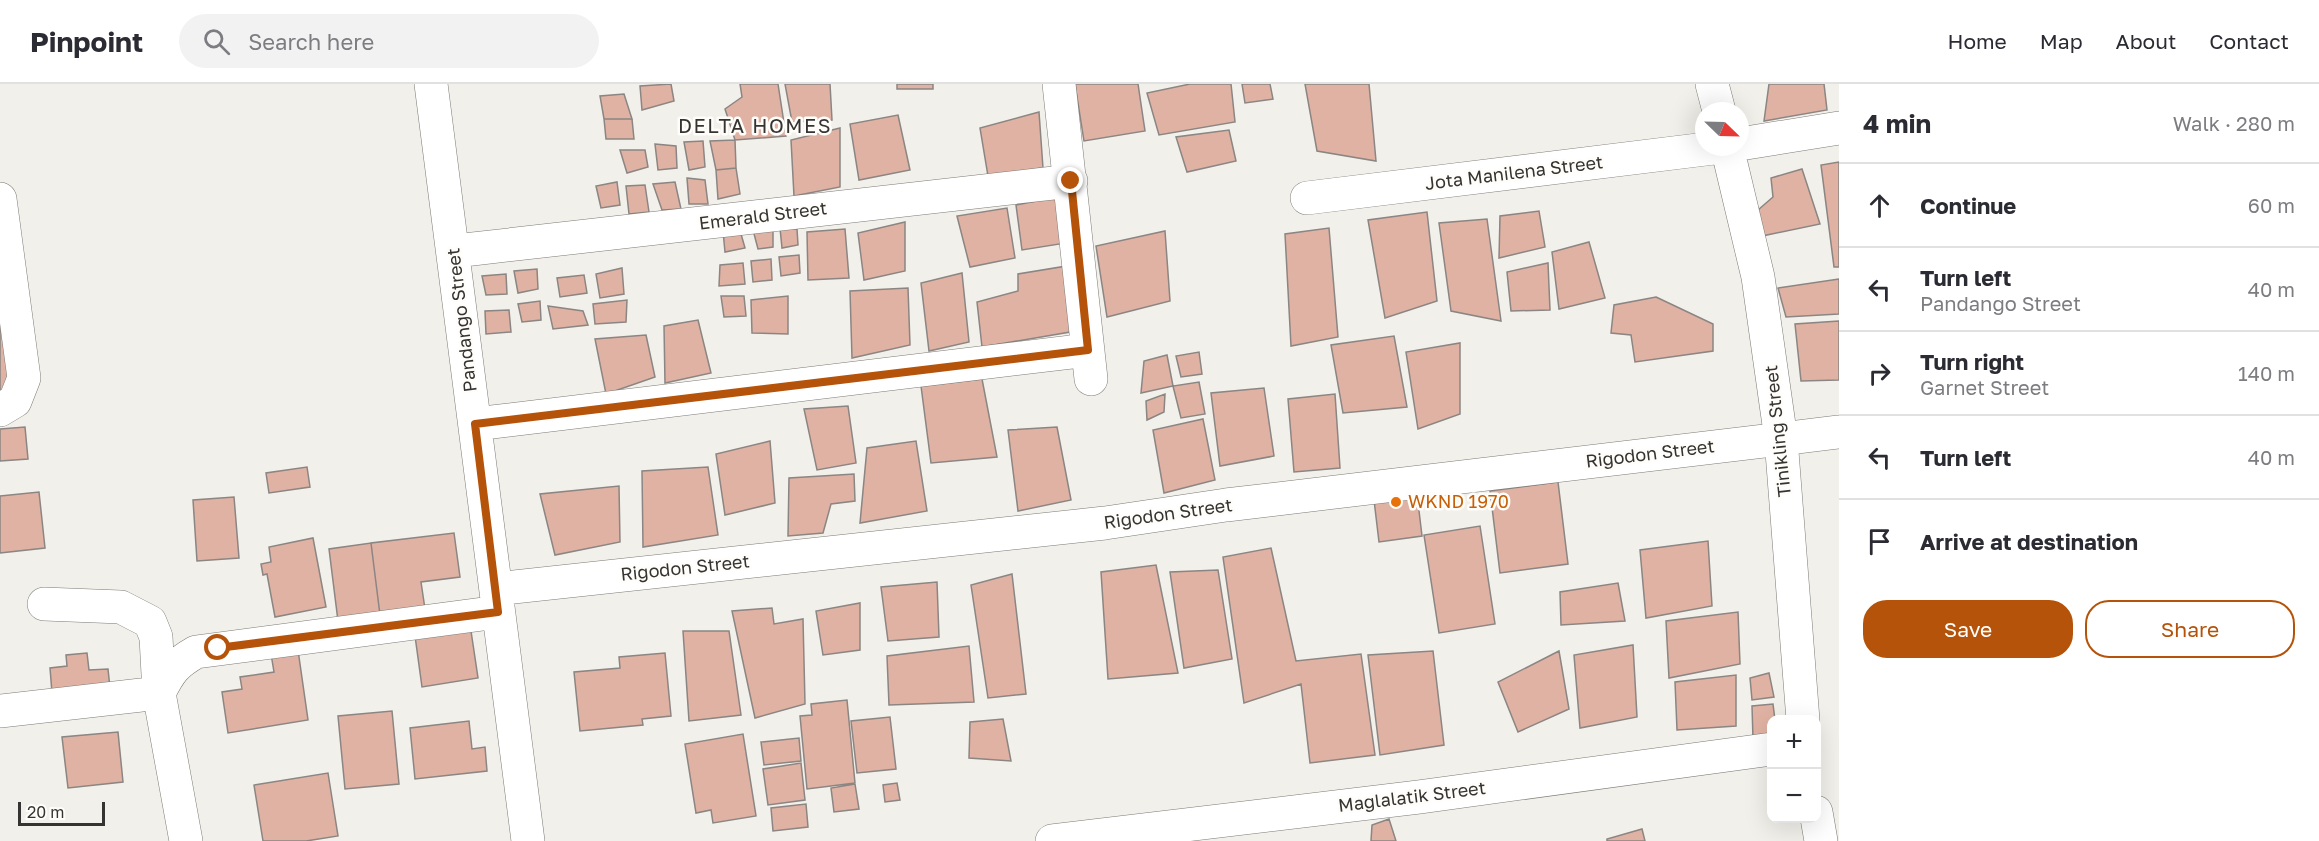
<!DOCTYPE html>
<meta charset="utf-8">
<style>
body{margin:0;font-family:"Golos Text",sans-serif;background:#f2f2f3;color:#2b2b33}
.controls{position:absolute;right:18px;bottom:18px;display:grid;overflow:hidden;border-radius:12px;box-shadow:0 6px 24px #0002}
.controls button{width:54px;height:54px;display:grid;place-items:center;padding:0;border:0;border-bottom:2px solid #e1e1e2;background:#fff;color:#2b2b33;font:30px sans-serif}
.compass{position:absolute;left:1695px;top:18px;width:54px;height:54px;border-radius:50%;background:#fff;box-shadow:0 6px 24px #0002;rotate:113deg}
.scale{position:absolute;left:18px;bottom:15px;width:87px;box-sizing:border-box;padding-left:6px;border:3px solid #353432;border-top:0;font-size:16px;line-height:21px;white-space:nowrap;color:#353432;-webkit-text-stroke:4px #fffdfa;paint-order:stroke}
.stop{position:absolute;width:18px;height:18px;margin:-14px;border:4px solid #b45309;border-radius:50%;background:#fff}
.stop.end{background:#b45309;border-color:#fff;box-shadow:0 2px 6px #0008}
.list{margin:0;padding:0;list-style:none}
h2{display:flex;justify-content:space-between;align-items:center;height:78px;margin:0;padding:0 24px;font-size:26px}
h2 small{font-size:20px;font-weight:400;color:#7c7c81}
.list li{display:grid;grid-template-columns:39px 1fr auto;gap:18px;align-items:center;box-sizing:border-box;height:84px;padding:0 24px;border-top:2px solid #e1e1e2}
.list b{display:block;font-size:22px;white-space:nowrap}
.list p{margin:0;font-size:20px;white-space:nowrap;color:#7c7c81}
.list em{font-size:20px;font-style:normal;color:#7c7c81}
.actions{display:flex;gap:12px;padding:18px 24px}
.actions a{flex:1;padding:14px 0;border:2px solid #b45309;border-radius:24px;text-align:center;font-size:21px;color:#b45309}
.actions .main{background:#b45309;color:#fff}
.icon{flex:none;width:33px;height:33px;fill:none;stroke:currentColor;stroke-width:2;stroke-linecap:round;stroke-linejoin:round}
.map{position:relative;flex:none;width:1839px;height:757px;overflow:hidden}
header{display:flex;align-items:center;gap:36px;box-sizing:border-box;height:84px;padding:0 30px;background:#fff;border-bottom:2px solid #e1e1e2}
header strong{font-size:28px}
nav{display:flex;gap:33px;margin-inline-start:auto;font-size:21px}
.search{width:420px;height:54px;background:#f2f2f3;display:flex;align-items:center;gap:15px;box-sizing:border-box;padding:0 21px;border-radius:33px;color:#7c7c81;font-size:22px}
main{display:flex}
aside{flex:1;background:#fff}
.map>svg:first-child{display:block}
.building{fill:#e0b2a3;stroke:#8b8583;stroke-width:1.5}
.lines{fill:none;stroke-linecap:round;stroke-linejoin:round}
.minor-casing{stroke:#7d7b76;stroke-width:34}
.minor{stroke:#fff;stroke-width:33}
.route{stroke:#b45309;stroke-width:8}
.food-dot{fill:#e8710a;stroke:#fffdfa;stroke-width:2}
.labels{text-anchor:middle;stroke-width:5;stroke-linejoin:round;paint-order:stroke}
.street-label{font-size:18px;fill:#353432;stroke:#fffdfa}
.food-label{font-size:18px;fill:#c56008;stroke:#fffdfa;text-anchor:start}
.neighbourhood-label{font-size:20px;letter-spacing:1.5px;fill:#353432;stroke:#fffdfa}
</style>
<header>
<strong>Pinpoint</strong>
<div class="search"><svg class="icon" aria-label="search" viewBox="0 0 24 24"><circle cx="10" cy="10" r="6"/><path d="M15 15l6 6"/></svg>Search here</div>
<nav><a>Home</a><a>Map</a><a>About</a><a>Contact</a></nav>
</header>
<main>
<div class="map">
<svg width="1839" height="757" viewBox="0 0 1839 757">
<rect width="100%" height="100%" fill="#f2f0ea"/>
<!-- building -->
<path class="building" d="M 671,0 L 674,17 L 642,26 L 640,2 Z
M 740,0 L 778,0 L 786,52 L 735,56 L 725,25 L 742,13 Z
M 785,0 L 830,0 L 832,36 L 792,38 Z
M 897,0 L 933,0 L 933,5 L 897,5 Z
M 1075,0 L 1138,0 L 1145,47 L 1084,57 Z
M 1190,0 L 1231,0 L 1235,38 L 1159,51 L 1147,9 Z
M 1242,0 L 1270,0 L 1273,15 L 1245,19 Z
M 1305,0 L 1369,0 L 1376,77 L 1317,67 Z
M 1769,0 L 1824,0 L 1827,26 L 1764,37 Z
M 624,10 L 632,35 L 604,35 L 600,12 Z
M 1039,28 L 1043,84 L 988,92 L 980,44 Z
M 898,31 L 910,86 L 859,96 L 850,40 Z
M 604,35 L 632,35 L 634,55 L 606,55 Z
M 840,44 L 840,103 L 794,112 L 791,56 Z
M 1229,46 L 1236,77 L 1187,88 L 1176,53 Z
M 735,56 L 736,84 L 716,86 L 710,57 Z
M 703,57 L 705,83 L 689,86 L 684,58 Z
M 655,60 L 676,62 L 677,84 L 658,86 Z
M 620,66 L 645,66 L 648,83 L 627,89 Z
M 1839,78 L 1839,183 L 1834,183 L 1821,81 Z
M 736,84 L 740,110 L 718,115 L 716,86 Z
M 1802,85 L 1820,140 L 1762,152 L 1758,126 L 1773,113 L 1771,94 Z
M 687,94 L 705,96 L 708,120 L 689,120 Z
M 617,98 L 620,121 L 601,124 L 596,102 Z
M 675,98 L 681,125 L 662,126 L 653,100 Z
M 645,101 L 649,128 L 629,130 L 626,102 Z
M 1057,113 L 1066,159 L 1022,166 L 1016,121 Z
M 1007,124 L 1015,174 L 970,183 L 957,132 Z
M 1539,127 L 1545,163 L 1499,174 L 1500,132 Z
M 1427,128 L 1437,217 L 1385,234 L 1368,136 Z
M 1487,135 L 1501,237 L 1451,227 L 1439,139 Z
M 905,138 L 905,187 L 864,196 L 858,149 Z
M 780,144 L 797,145 L 798,161 L 782,164 Z
M 1329,144 L 1338,253 L 1291,262 L 1285,150 Z
M 845,145 L 849,194 L 808,196 L 807,148 Z
M 753,146 L 773,147 L 773,163 L 758,165 Z
M 723,147 L 741,150 L 745,164 L 725,168 Z
M 1165,147 L 1170,217 L 1107,233 L 1096,162 Z
M 1589,158 L 1605,214 L 1559,225 L 1552,168 Z
M 799,171 L 800,189 L 781,192 L 779,173 Z
M 771,175 L 772,196 L 753,198 L 751,177 Z
M 743,179 L 745,200 L 719,202 L 720,181 Z
M 1548,179 L 1550,226 L 1511,227 L 1507,188 Z
M 1073,181 L 1076,247 L 982,263 L 977,218 L 1018,207 L 1018,190 Z
M 622,184 L 624,210 L 600,214 L 596,190 Z
M 537,185 L 538,205 L 518,209 L 514,187 Z
M 962,189 L 969,258 L 929,267 L 921,199 Z
M 506,190 L 507,210 L 486,211 L 482,192 Z
M 584,191 L 587,209 L 560,213 L 557,194 Z
M 1839,195 L 1839,230 L 1786,233 L 1778,204 Z
M 908,204 L 910,261 L 852,274 L 850,207 Z
M 721,212 L 744,212 L 746,232 L 724,233 Z
M 788,212 L 788,250 L 752,249 L 751,216 Z
M 1656,213 L 1713,240 L 1713,267 L 1635,278 L 1631,251 L 1611,249 L 1614,221 Z
M 627,216 L 626,238 L 595,240 L 593,220 Z
M 540,217 L 541,236 L 522,238 L 518,220 Z
M 0,218 L 12,306 L 0,308 Z
M 548,222 L 583,227 L 588,241 L 553,245 Z
M 509,226 L 511,248 L 486,250 L 485,227 Z
M 698,236 L 711,289 L 665,299 L 664,242 Z
M 1839,237 L 1839,296 L 1801,297 L 1795,240 Z
M 646,251 L 655,293 L 606,310 L 595,255 Z
M 1394,252 L 1407,323 L 1343,329 L 1331,261 Z
M 1460,259 L 1460,330 L 1418,345 L 1406,268 Z
M 1199,268 L 1202,290 L 1181,293 L 1176,272 Z
M 1167,271 L 1173,302 L 1141,309 L 1144,277 Z
M 982,295 L 997,373 L 931,379 L 921,302 Z
M 1199,298 L 1205,330 L 1181,334 L 1173,302 Z
M 1264,304 L 1274,372 L 1220,382 L 1211,309 Z
M 1165,310 L 1164,328 L 1147,336 L 1146,317 Z
M 1335,310 L 1340,384 L 1294,388 L 1288,315 Z
M 848,322 L 856,379 L 817,386 L 804,325 Z
M 1203,335 L 1215,396 L 1164,409 L 1153,346 Z
M 25,343 L 28,375 L 0,377 L 0,345 Z
M 1057,343 L 1071,416 L 1018,427 L 1008,346 Z
M 770,357 L 775,419 L 725,431 L 716,370 Z
M 916,357 L 927,427 L 860,439 L 867,364 Z
M 307,383 L 310,403 L 269,409 L 266,389 Z
M 708,383 L 718,451 L 643,463 L 642,387 Z
M 854,390 L 855,417 L 831,420 L 823,449 L 788,452 L 789,394 Z
M 1558,398 L 1568,480 L 1500,489 L 1490,407 Z
M 619,402 L 620,458 L 555,471 L 540,410 Z
M 39,408 L 45,464 L 0,469 L 0,412 Z
M 1417,410 L 1422,452 L 1379,458 L 1374,416 Z
M 234,413 L 239,474 L 197,477 L 193,416 Z
M 1480,442 L 1495,540 L 1439,549 L 1424,451 Z
M 454,449 L 460,493 L 421,498 L 425,525 L 380,531 L 371,459 Z
M 313,454 L 326,523 L 275,533 L 267,490 L 263,491 L 261,480 L 271,478 L 269,463 Z
M 1708,457 L 1712,522 L 1646,534 L 1640,466 Z
M 371,459 L 380,531 L 338,537 L 329,465 Z
M 1271,464 L 1296,577 L 1361,570 L 1375,671 L 1310,679 L 1301,600 L 1244,619 L 1223,473 Z
M 1156,481 L 1178,589 L 1108,595 L 1101,488 Z
M 1218,486 L 1232,575 L 1184,584 L 1170,488 Z
M 1012,490 L 1026,610 L 988,614 L 971,501 Z
M 937,498 L 939,553 L 888,557 L 881,503 Z
M 1618,499 L 1625,537 L 1561,541 L 1560,508 Z
M 860,519 L 860,566 L 823,571 L 816,527 Z
M 772,524 L 774,540 L 803,535 L 805,620 L 755,634 L 732,527 Z
M 1738,528 L 1740,580 L 1669,594 L 1666,537 Z
M 471,547 L 478,594 L 422,603 L 415,552 Z
M 683,547 L 729,547 L 741,631 L 689,637 Z
M 1633,561 L 1637,633 L 1580,644 L 1574,571 Z
M 969,562 L 974,618 L 889,621 L 887,572 Z
M 298,566 L 308,636 L 228,649 L 222,608 L 242,605 L 240,593 L 274,588 L 271,570 Z
M 1433,567 L 1444,661 L 1380,671 L 1368,571 Z
M 1559,567 L 1569,625 L 1518,648 L 1498,598 Z
M 87,569 L 89,586 L 108,585 L 110,604 L 52,609 L 50,584 L 67,582 L 66,571 Z
M 665,569 L 671,632 L 642,635 L 643,641 L 580,647 L 574,588 L 620,584 L 619,573 Z
M 1769,589 L 1774,613 L 1752,616 L 1750,594 Z
M 1736,591 L 1736,642 L 1677,646 L 1675,598 Z
M 847,616 L 855,699 L 807,705 L 800,632 L 812,631 L 811,620 Z
M 1773,620 L 1775,636 L 1772,636 L 1772,651 L 1753,655 L 1752,622 Z
M 392,627 L 399,700 L 345,705 L 338,632 Z
M 890,633 L 896,685 L 857,689 L 851,637 Z
M 1003,635 L 1011,677 L 969,674 L 970,638 Z
M 469,637 L 472,665 L 485,663 L 487,687 L 415,695 L 410,644 Z
M 118,648 L 123,698 L 68,704 L 62,653 Z
M 743,650 L 756,732 L 713,739 L 711,726 L 696,729 L 685,660 Z
M 799,654 L 801,677 L 764,681 L 761,658 Z
M 801,679 L 805,716 L 768,721 L 763,685 Z
M 328,689 L 338,752 L 306,757 L 263,757 L 254,701 Z
M 897,699 L 900,716 L 885,718 L 883,701 Z
M 855,700 L 859,725 L 834,728 L 831,704 Z
M 806,720 L 808,743 L 773,747 L 771,724 Z
M 1389,735 L 1396,757 L 1371,757 L 1372,741 Z
M 1642,745 L 1645,757 L 1607,757 L 1607,755 Z"/>
<g class="lines">
<defs>
<path id="minor" d="M 431,0 L 528,757
M 1059,0 L 1091,295
M 1712,0 L 1719,27
M 1740,60 L 1839,44
M 1727,63 L 1758,193 L 1781,355 L 1803,636
M 1307,114 L 1722,63
M 0,115 L 24,294 L 15,317 L 0,326
M 455,167 L 1071,97
M 475,340 L 1088,266
M 496,505 L 1105,439 L 1226,421 L 1839,348
M 44,520 L 121,523 L 150,538 L 156,553 L 159,609 L 186,757
M 159,609 C 170,587 175,580 196,568 L 498,528
M 0,627 L 159,609
M 1816,728 L 1821,757
M 1052,757 L 1419,713 L 1772,665"/>
</defs>
<!-- minor casing -->
<use href="#minor" class="minor-casing"/>
<!-- minor -->
<use href="#minor" class="minor"/>
</g>
<g class="lines">
<!-- route -->
<path class="route" d="M 218,564 L 498,528 L 475,340 L 1088,266 L 1071,97"/>
</g>
<!-- markers -->
<circle class="food-dot" cx="1396" cy="418" r="6"/>
<g class="labels">
<!-- street labels -->
<g class="street-label">
<text transform="translate(1514 89) rotate(-7)" y="6">Jota Manilena Street</text>
<text transform="translate(763 132) rotate(-7)" y="6">Emerald Street</text>
<text transform="translate(462 236) rotate(-97)" y="6">Pandango Street</text>
<text transform="translate(1778 347) rotate(-96)" y="6">Tinikling Street</text>
<text transform="translate(1650 370) rotate(-7)" y="6">Rigodon Street</text>
<text transform="translate(1168 430) rotate(-8)" y="6">Rigodon Street</text>
<text transform="translate(685 484) rotate(-6)" y="6">Rigodon Street</text>
<text transform="translate(1412 713) rotate(-7)" y="6">Maglalatik Street</text>
</g>
<!-- food labels -->
<g class="food-label">
<text x="1408" y="424">WKND 1970</text>
</g>
<!-- neighbourhood labels -->
<g class="neighbourhood-label">
<text x="755" y="49">DELTA HOMES</text>
</g>
</g>
</svg>
<div class="controls">
<button>+</button>
<button>−</button>
</div>
<svg class="compass" viewBox="-18 -18 36 36"><path d="M0-13l5 13h-10z" fill="#e53935"/><path d="M0 13l5-13h-10z" fill="#7c7c81"/></svg>
<div class="scale">20 m</div>
<div class="stop" style="left:218px;top:564px"></div>
<div class="stop end" style="left:1071px;top:97px"></div>
</div>
<aside>
<h2>4 min<small>Walk · 280 m</small></h2>
<ul class="list">
<li><svg class="icon" aria-label="ahead" viewBox="0 0 24 24"><path d="M12 20V5M6 11l6-6 6 6"/></svg><div><b>Continue</b></div><em>60 m</em></li>
<li><svg class="icon" aria-label="left" viewBox="0 0 24 24"><path d="M17 20v-9H6M10 6l-5 5 5 5"/></svg><div><b>Turn left</b><p>Pandango Street</p></div><em>40 m</em></li>
<li><svg class="icon" aria-label="right" viewBox="0 0 24 24"><path d="M7 20v-9h11M14 6l5 5-5 5"/></svg><div><b>Turn right</b><p>Garnet Street</p></div><em>140 m</em></li>
<li><svg class="icon" aria-label="left" viewBox="0 0 24 24"><path d="M17 20v-9H6M10 6l-5 5 5 5"/></svg><div><b>Turn left</b></div><em>40 m</em></li>
<li><svg class="icon" aria-label="arrive" viewBox="0 0 24 24"><path d="M6 21V4h12l-3 4 3 4H6"/></svg><div><b>Arrive at destination</b></div></li>
</ul>
<div class="actions"><a class="main">Save</a><a>Share</a></div>
</aside>
</main>
